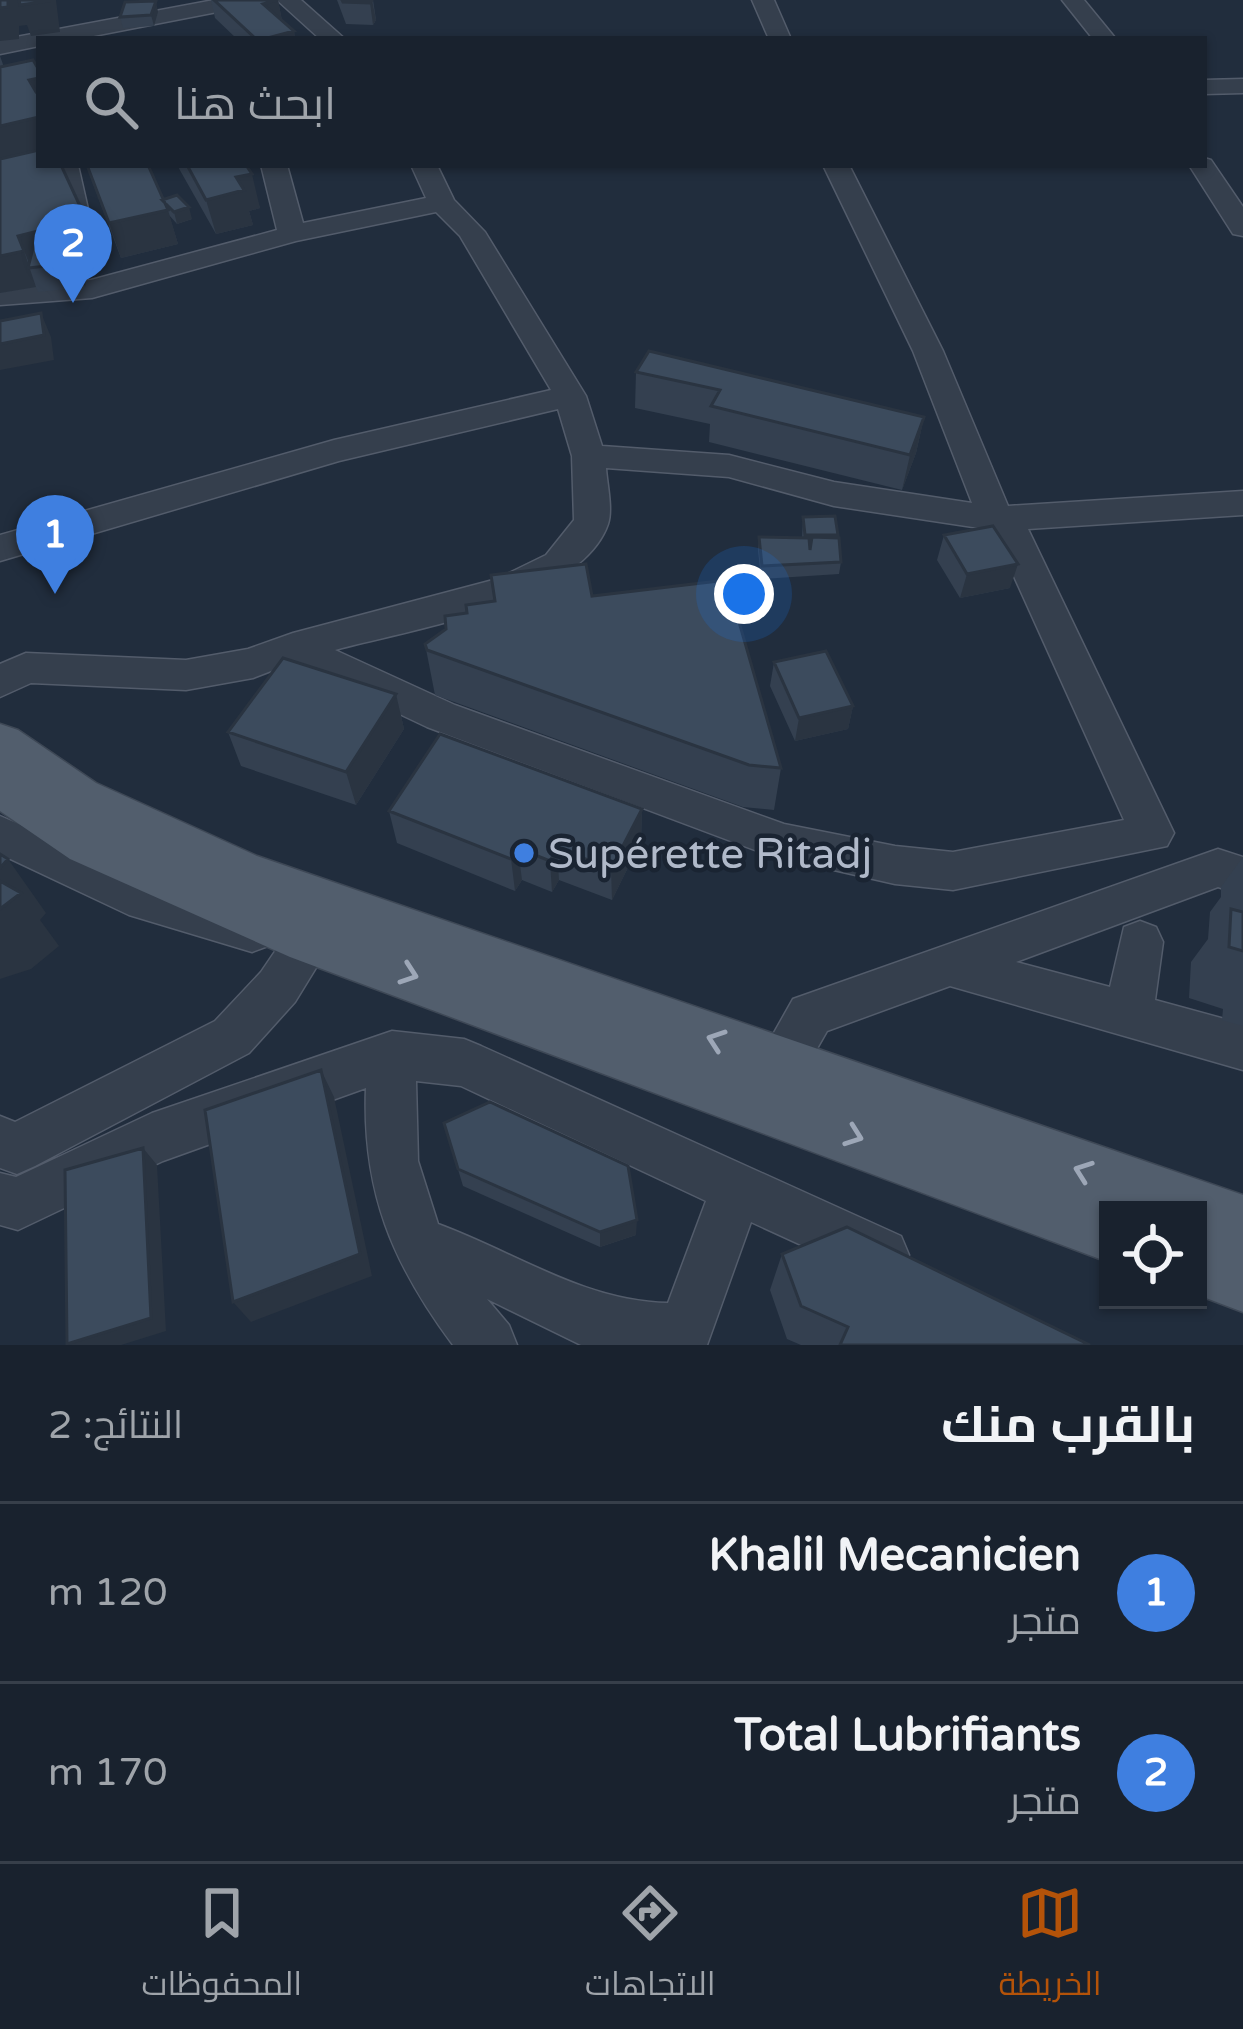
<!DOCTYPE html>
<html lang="ar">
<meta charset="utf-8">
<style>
body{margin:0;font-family:"Varela Round",Cairo,sans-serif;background:#262f3a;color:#f1f3f6;direction:rtl}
.controls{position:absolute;right:36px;bottom:36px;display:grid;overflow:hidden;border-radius:0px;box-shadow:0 3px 9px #0004}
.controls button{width:108px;height:108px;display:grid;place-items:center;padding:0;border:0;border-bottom:3px solid #373f4a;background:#19222e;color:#f1f3f6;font:60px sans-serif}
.you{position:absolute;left:744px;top:594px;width:42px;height:42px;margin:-30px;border:9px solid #fff;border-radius:50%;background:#1a73e8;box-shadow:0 0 0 18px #1a73e833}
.badge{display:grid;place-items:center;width:78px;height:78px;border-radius:50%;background:#b45309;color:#fff;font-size:39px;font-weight:700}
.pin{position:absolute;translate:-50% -99px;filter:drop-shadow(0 3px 6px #0008)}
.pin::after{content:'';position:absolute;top:63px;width:42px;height:36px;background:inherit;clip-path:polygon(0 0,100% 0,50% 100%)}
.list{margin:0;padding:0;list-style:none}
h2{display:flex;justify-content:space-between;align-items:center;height:156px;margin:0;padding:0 48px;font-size:51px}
h2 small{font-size:39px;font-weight:400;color:#9fa4aa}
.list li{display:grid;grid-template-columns:78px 1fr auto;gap:36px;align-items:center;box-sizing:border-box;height:180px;padding:0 48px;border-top:3px solid #373f4a}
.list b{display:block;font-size:45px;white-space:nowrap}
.list p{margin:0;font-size:39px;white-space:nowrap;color:#9fa4aa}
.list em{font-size:39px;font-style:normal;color:#9fa4aa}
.icon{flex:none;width:66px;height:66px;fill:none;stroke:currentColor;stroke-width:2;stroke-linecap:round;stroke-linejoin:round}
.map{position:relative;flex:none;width:1243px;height:1345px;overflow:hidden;direction:ltr}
.search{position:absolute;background:#19222e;box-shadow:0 3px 9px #0004;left:36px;right:36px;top:36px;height:132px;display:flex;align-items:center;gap:30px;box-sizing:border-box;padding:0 42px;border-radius:0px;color:#9fa4aa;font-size:45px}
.sheet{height:516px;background:#19222e}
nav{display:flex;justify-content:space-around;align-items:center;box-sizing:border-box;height:168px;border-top:3px solid #373f4a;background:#19222e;font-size:33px;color:#9fa4aa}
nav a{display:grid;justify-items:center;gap:6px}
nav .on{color:#b45309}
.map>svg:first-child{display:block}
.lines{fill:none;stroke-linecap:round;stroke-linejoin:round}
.minor-casing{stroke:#535c6b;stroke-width:3}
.major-casing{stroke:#3e4856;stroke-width:3}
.minor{fill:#353f4d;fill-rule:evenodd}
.major{fill:#525e6d;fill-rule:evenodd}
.wall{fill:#344050}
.shaded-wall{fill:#2a3441}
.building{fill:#3c4b5d;stroke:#2a3441;stroke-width:3}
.oneway{stroke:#9da7b7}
.shop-dot{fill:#3f7fe0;stroke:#1a2432;stroke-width:4.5}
.labels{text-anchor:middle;stroke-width:9;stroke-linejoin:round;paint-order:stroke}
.poi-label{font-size:42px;fill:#b0b9c9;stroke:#1a2432;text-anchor:start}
</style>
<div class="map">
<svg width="1243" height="1345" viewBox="0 0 1243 1345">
<rect width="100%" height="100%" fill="#212d3d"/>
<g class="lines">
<defs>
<path id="minor" d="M 214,0 L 259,0 L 248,6 L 78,39 L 39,39 L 39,46 L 0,54 L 0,40 Z
M 277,0 L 301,0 L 345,39 L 320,39 Z
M 752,0 L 774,0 L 791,39 L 769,39 Z
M 1062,0 L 1084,0 L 1116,39 L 1093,39 Z
M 1243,79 L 1243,93 L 1204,94 L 1204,80 Z
M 1204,158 L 1211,160 L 1243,207 L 1243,236 L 1233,234 L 1189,165 L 1204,165 Z
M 52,165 L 78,165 L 93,231 L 89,237 L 79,239 L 65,231 Z
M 261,165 L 287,165 L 303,223 L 426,198 L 411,165 L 437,165 L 454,200 L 485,232 L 586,396 L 602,446 L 729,455 L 834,482 L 972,503 L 913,351 L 823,165 L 849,165 L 943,351 L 1008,506 L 1243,491 L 1243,515 L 1028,529 L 1174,833 L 1167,846 L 953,890 L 895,884 L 768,855 L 427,727 L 292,663 L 253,678 L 186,690 L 31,683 L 0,697 L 0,664 L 26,653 L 186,660 L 248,649 L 293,633 L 497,579 L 546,555 L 574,520 L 572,456 L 558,409 L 339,461 L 0,561 L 0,535 L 334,440 L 551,390 L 460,236 L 436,212 L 296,241 L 92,298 L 0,305 L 0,287 L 91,280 L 277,230 ZM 606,468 L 729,477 L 834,506 L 986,529 L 998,541 L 1124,820 L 953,852 L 895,846 L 784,824 L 455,705 L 335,650 C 408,630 581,603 608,524 C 613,509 607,484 606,468 Z
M 0,816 L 153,883 L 268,916 L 275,931 L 268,946 L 252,952 L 129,915 L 0,854 Z
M 1218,849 L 1243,857 L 1243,895 L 1218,887 L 1016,962 L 1110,987 L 1124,927 L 1140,921 L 1156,927 L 1163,942 L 1155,1000 L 1243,1024 L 1243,1070 L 950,986 L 827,1031 L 799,1080 L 782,1087 L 765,1080 L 757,1063 L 793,999 Z
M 326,894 L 342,900 L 349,914 L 295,1002 L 249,1053 L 35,1166 L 17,1174 L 0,1168 L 0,1116 L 15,1122 L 215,1021 L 261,972 L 310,900 Z
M 392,1031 L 464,1039 L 481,1046 L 901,1236 L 909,1255 L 901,1274 L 882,1282 L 751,1222 L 707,1345 L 581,1345 L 487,1299 L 509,1325 L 517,1345 L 453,1345 C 392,1263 362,1191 366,1088 L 163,1161 L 18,1230 L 0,1225 L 0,1173 L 16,1177 L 152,1113 ZM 416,1081 L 461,1086 L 706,1201 L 668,1303 C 583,1301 517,1253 438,1224 L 418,1161 Z"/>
<path id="major" d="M 0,724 L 18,730 L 96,783 L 257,856 L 1243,1195 L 1243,1312 L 1198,1295 L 1198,1210 L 1108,1210 L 1108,1262 L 290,957 L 70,859 L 0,811 Z"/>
</defs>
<!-- minor casing -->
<use href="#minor" class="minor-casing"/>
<!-- major casing -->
<use href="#major" class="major-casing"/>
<!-- minor -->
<use href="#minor" class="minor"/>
<!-- major -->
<use href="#major" class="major"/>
</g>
<!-- wall -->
<path class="wall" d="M 211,0 L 278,0 L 282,21 L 294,31 L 295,39 L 237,39 L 215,18 Z
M 337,0 L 373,0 L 376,20 L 373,25 L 346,24 Z
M 158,12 L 154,26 L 123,28 L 120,17 Z
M 0,56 L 39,165 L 98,254 L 88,257 L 89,260 L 85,287 L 38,292 L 36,287 L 0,293 Z
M 86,165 L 148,165 L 163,200 L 192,219 L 177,224 L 169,215 L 178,244 L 121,258 Z
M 177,165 L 246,165 L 260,208 L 249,211 L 253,225 L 216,234 Z
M 636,372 L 924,417 L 916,453 L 902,490 L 709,442 L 710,424 L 635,408 Z
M 803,517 L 838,535 L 841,562 L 839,574 L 761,579 L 758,550 L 759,537 L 802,537 Z
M 944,535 L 1010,588 L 960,598 L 937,560 Z
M 592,596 L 781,768 L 774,810 L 743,807 L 435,695 L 425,644 Z
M 774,662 L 853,706 L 848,729 L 795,741 L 770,686 Z
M 396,694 L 404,729 L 356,805 L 241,766 L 228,732 Z
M 642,809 L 641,841 L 612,900 L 559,880 L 552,892 L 522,880 L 515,891 L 397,843 L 389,811 Z
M 1243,857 L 1243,1026 L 1222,1020 L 1223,1009 L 1189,998 L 1191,962 L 1208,939 L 1210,912 L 1221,897 L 1221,887 Z
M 444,1123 L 636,1235 L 600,1247 L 463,1186 Z
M 782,1254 L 1090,1345 L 801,1345 L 787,1339 L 770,1290 Z"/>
<!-- shaded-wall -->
<path class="shaded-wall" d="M 8,0 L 56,0 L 60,32 L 31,36 L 27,25 L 19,26 L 19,39 L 0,41 L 0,8 Z
M 278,0 L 282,21 L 263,4 Z
M 372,0 L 376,20 L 373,25 L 370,3 Z
M 156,1 L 158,12 L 154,26 L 151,15 Z
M 294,31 L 295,39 L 264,39 Z
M 39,77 L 39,102 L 29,80 Z
M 39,117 L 39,154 L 0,161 L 0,126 Z
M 252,174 L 260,208 L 249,211 L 253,225 L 216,234 L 206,200 L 236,177 Z
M 189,207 L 192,219 L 177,224 L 174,212 Z
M 168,210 L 178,244 L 121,258 L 109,223 Z
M 86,219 L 98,254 L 88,257 L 89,260 L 85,287 L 76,263 L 31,268 L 18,236 Z
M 24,251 L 36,287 L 0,293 L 0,256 Z
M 41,313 L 51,337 L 54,360 L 0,370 L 0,344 Z
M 924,417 L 916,453 L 902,490 L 910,455 Z
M 1018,564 L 1010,588 L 960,598 L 967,574 Z
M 396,694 L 404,729 L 356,805 L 346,772 Z
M 853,706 L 848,729 L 795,741 L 799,718 Z
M 642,809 L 641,841 L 612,900 L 611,869 Z
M 518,848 L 522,880 L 515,891 L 511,859 Z
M 557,848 L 559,880 L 552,892 L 550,861 Z
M 8,859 L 46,913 L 40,920 L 59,946 L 31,969 L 0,979 L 0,868 Z
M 321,1070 L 334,1097 L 372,1276 L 251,1322 L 233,1302 Z
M 143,1148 L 157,1165 L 166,1331 L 121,1345 L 68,1345 L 67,1344 Z
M 637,1220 L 636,1235 L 600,1247 L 600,1232 Z"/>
<!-- building -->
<path class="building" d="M 0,0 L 8,0 L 8,7 L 0,8 Z
M 19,0 L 49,0 L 49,1 L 20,5 Z
M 214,0 L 277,0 L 263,4 L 294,31 L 264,39 L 256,39 Z
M 342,0 L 372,0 L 370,3 L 343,2 Z
M 156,1 L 151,15 L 120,17 L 125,2 Z
M 33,60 L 39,70 L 39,78 L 29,80 L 36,92 L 39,91 L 39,117 L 0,126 L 0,67 Z
M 39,150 L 39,165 L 61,165 L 86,219 L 18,236 L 24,251 L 0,256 L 0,159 Z
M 87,165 L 148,165 L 168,210 L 109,223 Z
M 187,165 L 246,165 L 252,174 L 236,177 L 244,190 L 206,200 Z
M 177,195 L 189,207 L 174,212 L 162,200 Z
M 80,236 L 76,263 L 28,268 L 34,244 Z
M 41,313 L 44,335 L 0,344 L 0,321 Z
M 649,351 L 924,417 L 910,455 L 711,406 L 720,390 L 636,372 Z
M 835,516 L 838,535 L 805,535 L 803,517 Z
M 993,526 L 1018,564 L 967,574 L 944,535 Z
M 759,537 L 809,538 L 810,550 L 812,537 L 839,538 L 841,562 L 762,566 Z
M 586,564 L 592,596 L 727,580 L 781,768 L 749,765 L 427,650 L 425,644 L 446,629 L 445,616 L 467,613 L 466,605 L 495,601 L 491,575 Z
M 826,651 L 853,706 L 799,718 L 774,662 Z
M 283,658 L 396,694 L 346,772 L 228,732 Z
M 440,734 L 642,809 L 611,869 L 557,848 L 550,861 L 518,848 L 511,859 L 389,811 Z
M 0,854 L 8,859 L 0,868 Z
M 0,881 L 21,893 L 0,909 Z
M 1231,909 L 1243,912 L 1243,951 L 1229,947 Z
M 321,1070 L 360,1254 L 233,1302 L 205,1110 Z
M 490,1102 L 628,1166 L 637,1220 L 600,1232 L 458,1169 L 444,1123 Z
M 143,1148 L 151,1318 L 67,1344 L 65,1170 Z
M 847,1227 L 1090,1345 L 840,1345 L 848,1327 L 801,1306 L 782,1254 Z"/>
<!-- one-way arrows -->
<defs><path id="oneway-chevron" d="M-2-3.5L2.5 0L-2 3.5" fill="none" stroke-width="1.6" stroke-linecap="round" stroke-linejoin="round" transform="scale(3)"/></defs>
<g class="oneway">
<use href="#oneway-chevron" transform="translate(409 974) rotate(19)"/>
<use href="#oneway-chevron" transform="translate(716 1040) rotate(-161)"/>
<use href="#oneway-chevron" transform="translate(854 1136) rotate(20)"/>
<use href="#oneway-chevron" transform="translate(1083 1171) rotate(-160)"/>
</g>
<!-- markers -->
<circle class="shop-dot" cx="524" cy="853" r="12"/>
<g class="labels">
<!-- poi labels -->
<g class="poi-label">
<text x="548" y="868">Supérette Ritadj</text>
</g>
</g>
</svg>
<div class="controls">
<button><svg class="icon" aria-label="locate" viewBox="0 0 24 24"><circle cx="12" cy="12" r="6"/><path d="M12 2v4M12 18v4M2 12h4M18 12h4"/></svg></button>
</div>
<div class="you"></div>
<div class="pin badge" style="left:55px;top:594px;background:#3f7fe0">1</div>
<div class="pin badge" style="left:73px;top:303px;background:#3f7fe0">2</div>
<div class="search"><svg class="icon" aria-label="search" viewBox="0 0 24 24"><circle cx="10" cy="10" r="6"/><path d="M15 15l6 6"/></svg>ابحث هنا</div>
</div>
<section class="sheet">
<h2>بالقرب منك<small>النتائج: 2</small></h2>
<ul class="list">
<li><span class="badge" style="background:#3f7fe0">1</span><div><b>Khalil Mecanicien</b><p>متجر</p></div><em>120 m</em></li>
<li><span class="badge" style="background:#3f7fe0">2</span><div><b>Total Lubrifiants</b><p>متجر</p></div><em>170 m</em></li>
</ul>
</section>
<nav>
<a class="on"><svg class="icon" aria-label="map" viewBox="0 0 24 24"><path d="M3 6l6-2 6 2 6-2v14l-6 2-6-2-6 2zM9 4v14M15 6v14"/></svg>الخريطة</a>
<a><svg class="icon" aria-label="directions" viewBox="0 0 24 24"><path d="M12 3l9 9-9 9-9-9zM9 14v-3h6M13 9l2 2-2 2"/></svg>الاتجاهات</a>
<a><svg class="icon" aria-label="saved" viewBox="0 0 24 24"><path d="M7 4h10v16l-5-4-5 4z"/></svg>المحفوظات</a>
</nav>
